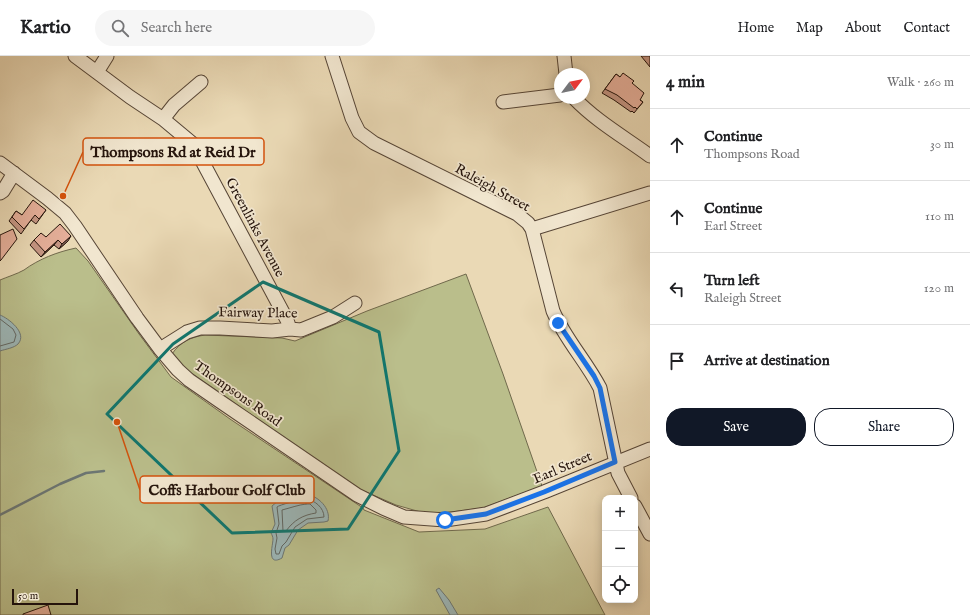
<!DOCTYPE html>
<meta charset="utf-8">
<style>
body{margin:0;font-family:"IM FELL English",serif;background:#f6f6f6;color:#202124}
.controls{position:absolute;right:12px;bottom:12px;display:grid;overflow:hidden;border-radius:8px;box-shadow:0 2px 10px #0003}
.controls button{width:36px;height:36px;display:grid;place-items:center;padding:0;border:0;border-bottom:1px solid #e0e0e0;background:#fff;color:#202124;font:20px sans-serif}
.compass{position:absolute;left:554px;top:12px;width:36px;height:36px;border-radius:50%;background:#fff;box-shadow:0 2px 10px #0003;rotate:58deg}
.scale{position:absolute;left:12px;bottom:10px;width:66px;box-sizing:border-box;padding-left:4px;border:2px solid #25140c;border-top:0;font-size:11px;line-height:14px;white-space:nowrap;color:#25140c;-webkit-text-stroke:3px #f1e6cf;paint-order:stroke}
.stop{position:absolute;width:12px;height:12px;margin:-9px;border:3px solid #1a73e8;border-radius:50%;background:#fff}
.stop.end{background:#1a73e8;border-color:#fff;box-shadow:0 1px 4px #0008}
.list{margin:0;padding:0;list-style:none}
h2{display:flex;justify-content:space-between;align-items:center;height:52px;margin:0;padding:0 16px;font-size:17px}
h2 small{font-size:13px;font-weight:400;color:#757577}
.list li{display:grid;grid-template-columns:26px 1fr auto;gap:12px;align-items:center;box-sizing:border-box;height:72px;padding:0 16px;border-top:1px solid #e0e0e0}
.list b{display:block;font-size:15px;white-space:nowrap}
.list p{margin:0;font-size:13px;white-space:nowrap;color:#757577}
.list em{font-size:13px;font-style:normal;color:#757577}
.actions{display:flex;gap:8px;padding:12px 16px}
.actions a{flex:1;padding:9px 0;border:1px solid #111827;border-radius:16px;text-align:center;font-size:14px;color:#111827}
.actions .main{background:#111827;color:#fff}
.icon{flex:none;width:22px;height:22px;fill:none;stroke:currentColor;stroke-width:2;stroke-linecap:round;stroke-linejoin:round}
.map{position:relative;flex:none;width:650px;height:559px;overflow:hidden}
header{display:flex;align-items:center;gap:24px;box-sizing:border-box;height:56px;padding:0 20px;background:#fff;border-bottom:1px solid #e0e0e0}
header strong{font-size:19px}
nav{display:flex;gap:22px;margin-inline-start:auto;font-size:14px}
.search{width:280px;height:36px;background:#f6f6f6;display:flex;align-items:center;gap:10px;box-sizing:border-box;padding:0 14px;border-radius:22px;color:#757577;font-size:15px}
main{display:flex}
aside{flex:1;background:#fff}
.map>svg:first-child{display:block}
.green{fill:#babe8b;stroke:#70694c}
.water{fill:#9cb7b8;stroke:#6c7673}
.lines{fill:none;stroke-linecap:round;stroke-linejoin:round}
.shore{stroke:#606662;stroke-width:1}
.stream{stroke:#6c7673;stroke-width:2.5}
.minor-casing{stroke:#564536;stroke-width:15}
.minor{stroke:#f1e6cf;stroke-width:13}
.wall{fill:#c59684;stroke:#25140c}
.shaded-wall{fill:#a07a6c;stroke:#25140c}
.building{fill:#e5af9a;stroke:#25140c}
.route{stroke:#1a73e8;stroke-width:5}
.marked{fill:none;stroke:#0f766e;stroke-width:3;stroke-linejoin:round}
.labels{text-anchor:middle;stroke-width:3.5;stroke-linejoin:round;paint-order:stroke}
.street-label{font-size:14px;fill:#25140c;stroke:#f1e6cf}
.leader{fill:none;stroke:#d4520c;stroke-width:1.5}
.callout-dot{fill:#d4520c;stroke:#f1e6cf;stroke-width:1.5}
.callout{fill:#f1e6cf;stroke:#d4520c;stroke-width:1.5}
.callout-label{font-size:15px;text-anchor:middle;font-weight:bold;fill:#25140c}
</style>
<header>
<strong>Kartio</strong>
<div class="search"><svg class="icon" aria-label="search" viewBox="0 0 24 24"><circle cx="10" cy="10" r="6"/><path d="M15 15l6 6"/></svg>Search here</div>
<nav><a>Home</a><a>Map</a><a>About</a><a>Contact</a></nav>
</header>
<main>
<div class="map">
<svg width="650" height="559" viewBox="0 0 650 559">
<rect width="100%" height="100%" fill="#ead9b5"/>
<filter id="stains"><feTurbulence type="fractalNoise" baseFrequency=".005" numOctaves="4"/><feColorMatrix values="0 0 0 0 .2 0 0 0 0 .09 0 0 0 0 .02 0 0 0 .5 -.17"/></filter>
<radialGradient id="worn" r=".72"><stop offset=".6" stop-color="#630" stop-opacity="0"/><stop offset="1" stop-color="#630" stop-opacity=".3"/></radialGradient>
<!-- green -->
<path class="green" d="M 76,192 L 88,205 L 139,278 L 171,321 L 230,363 L 363,452 L 364,454 L 419,476 L 485,473 L 548,451 L 605,559 L 0,559 L 0,224 C 7,221 17,218 24,214 C 39,203 57,196 76,192 Z
M 466,218 L 503,318 L 542,430 L 483,452 L 451,456 L 424,457 L 396,449 L 357,432 L 188,315 L 175,303 L 172,298 C 180,286 191,281 205,279 L 282,282 L 295,285 L 367,255 Z"/>
<!-- water -->
<path class="water" d="M 0,259 C 8,262 28,277 18,288 C 14,292 6,293 0,295 Z
M 306,438 C 318,440 331,452 328,465 L 324,466 L 308,467 L 298,474 L 289,489 L 285,492 L 282,502 C 266,511 273,489 273,483 C 273,481 272,479 271,477 L 275,468 L 272,450 L 278,445 C 288,444 296,440 306,438 Z
M 439,532 L 449,544 L 458,559 L 450,559 L 436,534 Z"/>
<g class="lines">
<!-- shore -->
<path class="shore" d="M 0,263 L 13,273 L 16,279 L 14,286 L 0,290
M 306,443 C 315,444 324,452 324,461 L 307,463 L 295,471 L 286,486 L 282,490 L 279,498 L 276,498 L 275,493 L 277,482 L 276,477 L 279,468 L 277,451 C 279,449 301,443 306,443 Z
M 306,448 L 310,448 L 316,454 L 316,457 C 303,459 294,464 286,475 L 283,475 L 282,454 C 290,452 298,449 306,448 Z"/>
<!-- stream -->
<path class="stream" d="M 0,459 L 60,428 L 86,417 L 104,415"/>
<defs>
<path id="minor" d="M 75,0 L 130,41 L 163,63 L 193,88 L 287,264 L 290,273
M 332,0 L 352,62 L 359,76 L 374,87 L 517,158 L 528,167 L 532,173 L 553,255 C 565,283 586,305 600,332 L 618,417 L 631,442
M 564,0 L 566,18
M 97,16 L 107,0
M 574,42 C 596,65 624,81 650,100
M 503,46 L 560,39
M 163,63 L 174,49 L 201,26
M 0,107 L 47,142 L 65,157 L 75,170 L 137,262 L 160,293 L 178,314 L 189,324 L 218,344 L 357,439 L 383,452 L 404,461 L 445,464 L 486,458 L 544,436 L 650,393
M 0,137 L 3,135 L 14,117
M 532,173 L 650,137
M 160,293 L 187,276 L 200,272 L 220,272 L 272,275 L 290,273 L 301,274 L 333,261 L 355,247
M 635,450 L 650,478"/>
</defs>
<!-- minor casing -->
<use href="#minor" class="minor-casing"/>
<!-- minor -->
<use href="#minor" class="minor"/>
</g>
<!-- wall -->
<path class="wall" d="M 641,0 L 650,0 L 650,11 Z
M 616,18 L 620,21 L 640,44 L 643,46 L 634,57 L 632,55 L 631,56 L 614,44 L 602,37 Z
M 46,154 L 36,168 L 31,164 L 21,178 L 9,165 L 16,155 L 22,159 Z
M 46,181 L 68,185 L 59,193 L 54,189 L 41,201 L 30,189 L 34,184 Z"/>
<!-- shaded-wall -->
<path class="shaded-wall" d="M 71,180 L 68,185 L 59,193 L 62,188 Z
M 58,184 L 54,189 L 41,201 L 45,196 Z"/>
<!-- building -->
<path class="building" d="M 623,17 L 634,25 L 632,27 L 644,37 L 640,44 L 643,46 L 637,53 L 635,51 L 634,52 L 617,39 L 605,33 L 616,18 L 620,21 Z
M 33,144 L 46,154 L 39,163 L 35,159 L 24,173 L 12,161 L 16,155 L 22,159 Z
M 60,168 L 71,180 L 62,188 L 58,184 L 45,196 L 34,184 L 41,177 L 46,181 Z
M 13,173 L 17,183 L 1,204 L 0,205 L 0,179 Z
M 48,549 L 51,559 L 23,559 L 23,558 Z"/>
<g class="lines">
<!-- route -->
<path class="route" d="M 445,464 L 486,458 L 544,436 L 615,406 L 600,332 L 594,320 L 558,267"/>
</g>
<!-- marked area -->
<path class="marked" d="M 263,226 L 379,276 L 399,395 L 348,473 L 232,477 L 107,358 L 173,288 Z"/>
<g class="labels">
<!-- street labels -->
<g class="street-label">
<text transform="translate(493 131) rotate(29)" y="5">Raleigh Street</text>
<text transform="translate(256 171) rotate(62)" y="5">Greenlinks Avenue</text>
<text transform="translate(258 256) rotate(1)" y="5">Fairway Place</text>
<text transform="translate(238 337) rotate(35)" y="5">Thompsons Road</text>
<text transform="translate(562 411) rotate(-23)" y="5">Earl Street</text>
</g>
</g>
<!-- callouts -->
<path class="leader" d="M63 140L83 96M117 366L140 434"/>
<g class="callout-dot">
<circle cx="63" cy="140" r="4"/>
<circle cx="117" cy="366" r="4"/>
</g>
<g class="callout">
<rect x="83" y="82" width="181" height="27" rx="4"/>
<rect x="140" y="420" width="174" height="27" rx="4"/>
</g>
<g class="callout-label">
<text x="173" y="101">Thompsons Rd at Reid Dr</text>
<text x="227" y="439">Coffs Harbour Golf Club</text>
</g>
<rect width="100%" height="100%" filter="url(#stains)"/>
<rect width="100%" height="100%" fill="url(#worn)"/>
</svg>
<div class="controls">
<button>+</button>
<button>−</button>
<button><svg class="icon" aria-label="locate" viewBox="0 0 24 24"><circle cx="12" cy="12" r="6"/><path d="M12 2v4M12 18v4M2 12h4M18 12h4"/></svg></button>
</div>
<svg class="compass" viewBox="-18 -18 36 36"><path d="M0-13l5 13h-10z" fill="#e53935"/><path d="M0 13l5-13h-10z" fill="#757577"/></svg>
<div class="scale">50 m</div>
<div class="stop" style="left:445px;top:464px"></div>
<div class="stop end" style="left:558px;top:267px"></div>
</div>
<aside>
<h2>4 min<small>Walk · 260 m</small></h2>
<ul class="list">
<li><svg class="icon" aria-label="ahead" viewBox="0 0 24 24"><path d="M12 20V5M6 11l6-6 6 6"/></svg><div><b>Continue</b><p>Thompsons Road</p></div><em>30 m</em></li>
<li><svg class="icon" aria-label="ahead" viewBox="0 0 24 24"><path d="M12 20V5M6 11l6-6 6 6"/></svg><div><b>Continue</b><p>Earl Street</p></div><em>110 m</em></li>
<li><svg class="icon" aria-label="left" viewBox="0 0 24 24"><path d="M17 20v-9H6M10 6l-5 5 5 5"/></svg><div><b>Turn left</b><p>Raleigh Street</p></div><em>120 m</em></li>
<li><svg class="icon" aria-label="arrive" viewBox="0 0 24 24"><path d="M6 21V4h12l-3 4 3 4H6"/></svg><div><b>Arrive at destination</b></div></li>
</ul>
<div class="actions"><a class="main">Save</a><a>Share</a></div>
</aside>
</main>
